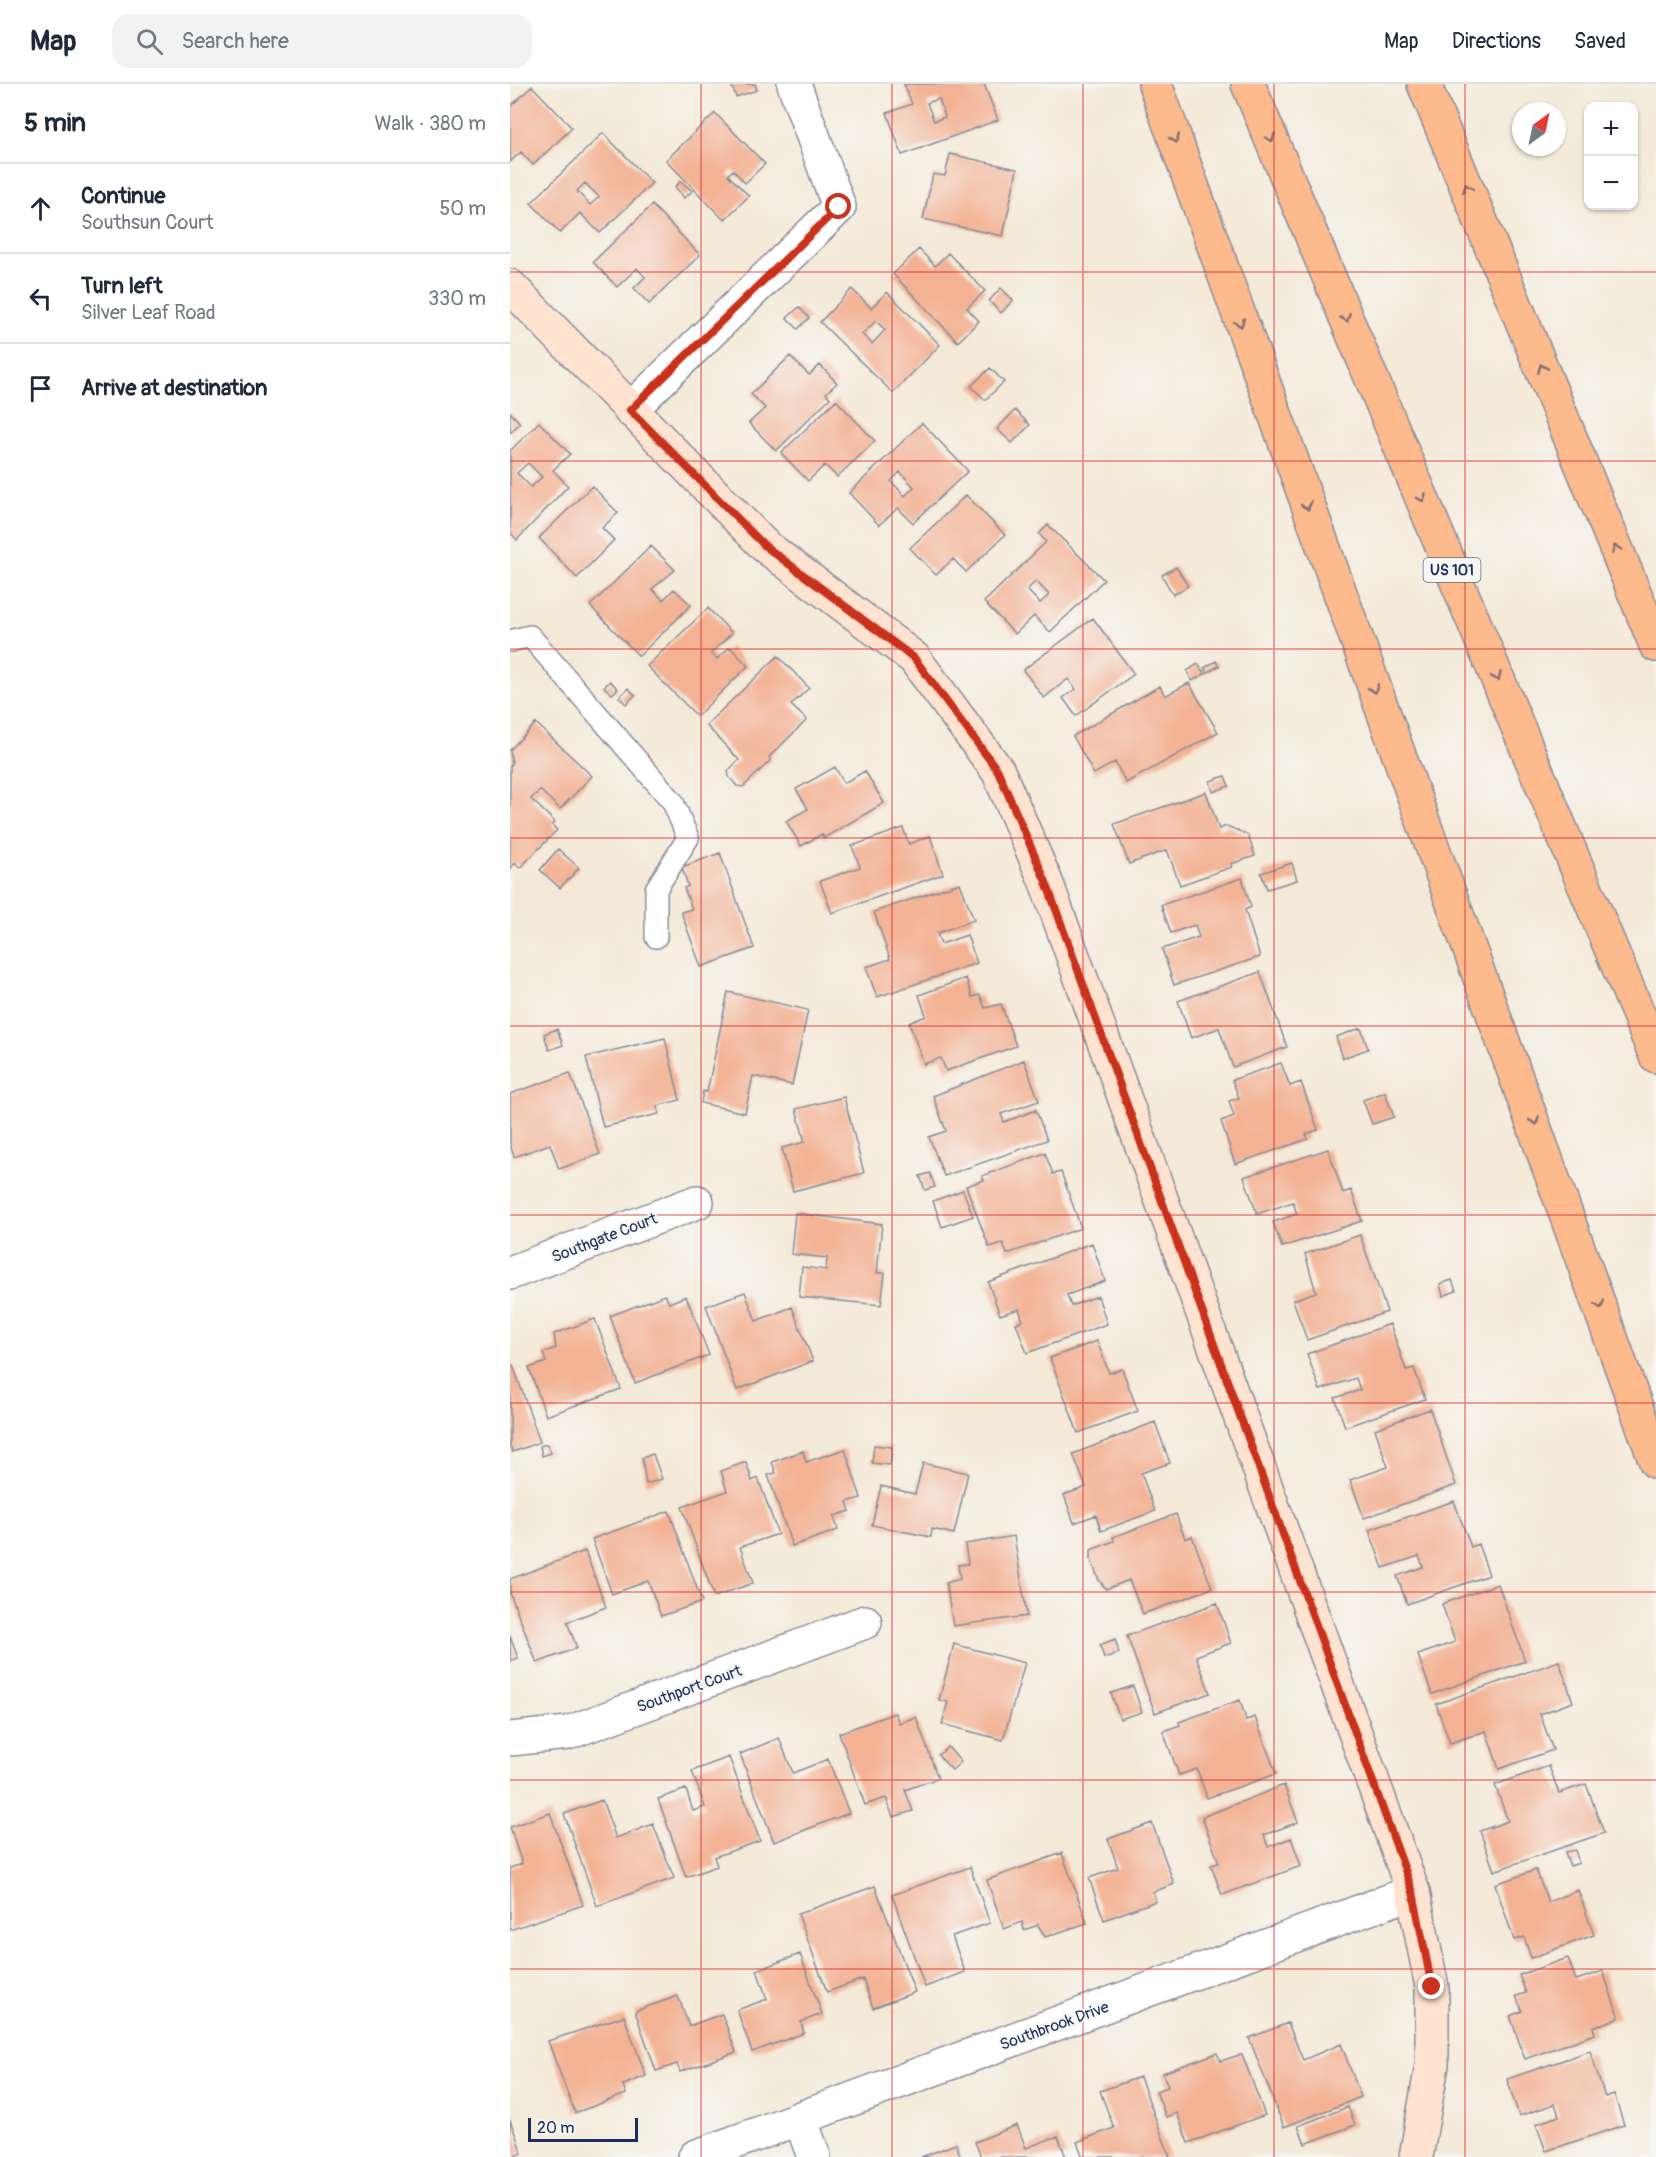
<!DOCTYPE html>
<meta charset="utf-8">
<style>
body{margin:0;font-family:Pangolin,sans-serif;background:#f2f2f3;color:#1f2937}
.controls{position:absolute;right:18px;top:18px;display:grid;overflow:hidden;border-radius:12px;box-shadow:0 2px 4px #0004}
.controls button{width:54px;height:54px;display:grid;place-items:center;padding:0;border:0;border-bottom:2px solid #e0e1e3;background:#fff;color:#1f2937;font:30px sans-serif}
.compass{position:absolute;left:1002px;top:18px;width:54px;height:54px;border-radius:50%;background:#fff;box-shadow:0 2px 4px #0004;rotate:33deg}
.scale{position:absolute;left:18px;bottom:15px;width:110px;box-sizing:border-box;padding-left:6px;border:3px solid #1b2f5e;border-top:0;font-size:16px;line-height:21px;white-space:nowrap;color:#1b2f5e;-webkit-text-stroke:4px #f6f6f2;paint-order:stroke}
.stop{position:absolute;width:18px;height:18px;margin:-14px;border:4px solid #c8321e;border-radius:50%;background:#fff}
.stop.end{background:#c8321e;border-color:#fff;box-shadow:0 2px 6px #0008}
.list{margin:0;padding:0;list-style:none}
h2{display:flex;justify-content:space-between;align-items:center;height:78px;margin:0;padding:0 24px;font-size:26px}
h2 small{font-size:20px;font-weight:400;color:#747a83}
.list li{display:grid;grid-template-columns:39px 1fr auto;gap:18px;align-items:center;box-sizing:border-box;height:90px;padding:0 24px;border-top:2px solid #e0e1e3}
.list b{display:block;font-size:22px;white-space:nowrap}
.list p{margin:0;font-size:20px;white-space:nowrap;color:#747a83}
.list em{font-size:20px;font-style:normal;color:#747a83}
.icon{flex:none;width:33px;height:33px;fill:none;stroke:currentColor;stroke-width:2;stroke-linecap:round;stroke-linejoin:round}
.map{position:relative;flex:none;width:1146px;height:2073px;overflow:hidden}
header{display:flex;align-items:center;gap:36px;box-sizing:border-box;height:84px;padding:0 30px;background:#fff;border-bottom:2px solid #e0e1e3}
header strong{font-size:28px}
nav{display:flex;gap:33px;margin-inline-start:auto;font-size:21px}
.search{width:420px;height:54px;background:#f2f2f3;display:flex;align-items:center;gap:15px;box-sizing:border-box;padding:0 21px;border-radius:18px;color:#747a83;font-size:22px}
main{display:flex}
aside{flex:1;background:#fff}
.map>svg:first-child{display:block}
.building{fill:#f3b294;fill-rule:evenodd}
.lines{fill:none;stroke-linecap:round;stroke-linejoin:round}
.lane-casing{stroke:#888c9a;stroke-width:24}
.street-casing{stroke:#888c9a;stroke-width:36}
.secondary-casing{stroke:#888c9a;stroke-width:36}
.highway-casing{stroke:#888c9a;stroke-width:36}
.lane{stroke:#fff;stroke-width:21}
.street{stroke:#fff;stroke-width:33}
.secondary{stroke:#fee3d1;stroke-width:33}
.highway{stroke:#fcba8d;stroke-width:33}
.oneway{stroke:#806e73}
.route{stroke:#c8321e;stroke-width:8}
.grid{fill:none;stroke:#d62828;stroke-width:1.5;stroke-opacity:0.55}
.labels{text-anchor:middle;stroke-width:4.5;stroke-linejoin:round;paint-order:stroke}
.shield{fill:#f6f6f2;stroke:#5d6b8a;stroke-width:1.5}
.shield-label{font-size:15px;font-weight:bold;fill:#1b2f5e}
.street-label{font-size:16px;fill:#1b2f5e;stroke:#f6f6f2}
</style>
<header>
<strong>Map</strong>
<div class="search"><svg class="icon" aria-label="search" viewBox="0 0 24 24"><circle cx="10" cy="10" r="6"/><path d="M15 15l6 6"/></svg>Search here</div>
<nav><a>Map</a><a>Directions</a><a>Saved</a></nav>
</header>
<main>
<aside>
<h2>5 min<small>Walk · 380 m</small></h2>
<ul class="list">
<li><svg class="icon" aria-label="ahead" viewBox="0 0 24 24"><path d="M12 20V5M6 11l6-6 6 6"/></svg><div><b>Continue</b><p>Southsun Court</p></div><em>50 m</em></li>
<li><svg class="icon" aria-label="left" viewBox="0 0 24 24"><path d="M17 20v-9H6M10 6l-5 5 5 5"/></svg><div><b>Turn left</b><p>Silver Leaf Road</p></div><em>330 m</em></li>
<li><svg class="icon" aria-label="arrive" viewBox="0 0 24 24"><path d="M6 21V4h12l-3 4 3 4H6"/></svg><div><b>Arrive at destination</b></div></li>
</ul>
</aside>
<div class="map">
<svg width="1146" height="2073" viewBox="0 0 1146 2073">
<rect width="100%" height="100%" fill="#f6f6f2"/>
<filter id="ink" filterUnits="userSpaceOnUse"><feTurbulence type="fractalNoise" baseFrequency=".0167" numOctaves="2"/><feDisplacementMap in="SourceGraphic" scale="12" xChannelSelector="R" yChannelSelector="G"/><feConvolveMatrix kernelMatrix="1 2 1 2 8 2 1 2 1" color-interpolation-filters="sRGB"/></filter>
<filter id="wash" filterUnits="userSpaceOnUse"><feTurbulence type="fractalNoise" baseFrequency=".008" numOctaves="4" result="noise"/><feDisplacementMap in="SourceGraphic" scale="24" xChannelSelector="R" yChannelSelector="G"/><feGaussianBlur stdDeviation="1.35" result="paint"/><feColorMatrix in="noise" values="0 0 0 0 0 0 0 0 0 0 0 0 0 0 0 0 0 1.4 0 .05"/><feComposite in="paint" operator="in"/></filter>
<g filter="url(#wash)">
<rect width="100%" height="100%" fill="#f4e9d7"/>
<g id="blocks">
<!-- building -->
<path class="building" d="M 221,0 L 245,0 L 247,6 L 226,13 Z
M 394,0 L 474,0 L 488,36 L 392,71 L 377,29 L 402,20 ZM 429,15 L 435,33 L 424,37 L 417,19 Z
M 22,2 L 62,44 L 23,81 L 11,68 L 0,78 L 0,23 Z
M 205,29 L 255,80 L 235,99 L 223,86 L 218,91 L 239,112 L 214,136 L 156,76 Z
M 93,49 L 142,99 L 90,149 L 70,129 L 50,149 L 21,119 ZM 75,99 L 89,113 L 80,121 L 67,107 Z
M 440,70 L 507,85 L 493,152 L 413,135 L 423,90 L 435,92 Z
M 171,97 L 182,107 L 174,114 L 165,103 Z
M 142,121 L 190,171 L 139,220 L 124,204 L 135,193 L 127,184 L 107,203 L 83,178 Z
M 409,165 L 425,182 L 438,169 L 475,207 L 457,224 L 469,237 L 448,258 L 383,190 Z
M 491,204 L 503,216 L 491,229 L 479,217 Z
M 342,205 L 361,224 L 377,208 L 430,261 L 383,309 L 310,238 ZM 366,237 L 375,246 L 362,260 L 352,250 Z
M 289,223 L 299,234 L 288,245 L 277,234 Z
M 280,272 L 299,291 L 310,281 L 327,299 L 316,309 L 320,314 L 266,367 L 239,339 L 255,324 L 241,310 Z
M 480,284 L 494,298 L 475,316 L 461,302 Z
M 326,316 L 365,357 L 327,393 L 315,381 L 298,397 L 271,369 Z
M 505,326 L 520,341 L 502,359 L 487,345 Z
M 0,328 L 10,339 L 0,349 Z
M 29,338 L 60,370 L 43,386 L 58,402 L 7,456 L 0,448 L 0,367 ZM 18,379 L 32,393 L 21,403 L 7,389 Z
M 412,339 L 458,387 L 403,439 L 388,424 L 369,441 L 339,409 ZM 390,388 L 404,403 L 395,412 L 381,397 Z
M 82,402 L 108,429 L 92,444 L 104,456 L 67,494 L 29,454 Z
M 456,411 L 495,451 L 456,488 L 443,475 L 426,491 L 400,464 Z
M 538,441 L 594,496 L 540,548 L 524,532 L 505,550 L 474,518 L 536,458 L 529,450 ZM 526,497 L 539,511 L 530,519 L 517,506 Z
M 141,462 L 165,486 L 142,505 L 153,516 L 164,505 L 181,521 L 129,572 L 80,522 Z
M 666,483 L 678,502 L 663,511 L 652,491 Z
M 198,524 L 222,549 L 201,569 L 207,575 L 220,563 L 238,582 L 187,632 L 137,582 Z
M 583,534 L 624,590 L 566,632 L 553,614 L 566,605 L 558,595 L 534,614 L 513,586 Z
M 268,572 L 299,604 L 281,621 L 297,636 L 259,673 L 261,676 L 233,703 L 227,702 L 219,693 L 218,687 L 229,676 L 196,641 Z
M 706,577 L 709,582 L 682,597 L 677,587 L 688,580 L 693,588 L 696,586 L 694,584 Z
M 100,597 L 108,605 L 102,610 L 94,603 Z
M 679,599 L 708,648 L 616,699 L 605,678 L 584,690 L 563,652 L 650,602 L 655,612 Z
M 118,604 L 125,611 L 116,620 L 109,613 Z
M 26,639 L 82,692 L 50,725 L 30,706 L 21,715 L 45,738 L 42,741 L 47,746 L 10,784 L 5,779 L 0,785 L 0,682 L 2,680 L 0,666 Z
M 325,683 L 334,699 L 355,687 L 374,719 L 314,754 L 312,750 L 291,762 L 276,737 L 298,725 L 286,705 Z
M 715,692 L 719,702 L 703,708 L 700,697 Z
M 696,708 L 709,745 L 717,742 L 738,751 L 745,772 L 721,780 L 722,783 L 670,801 L 657,766 L 619,780 L 604,740 Z
M 393,744 L 399,760 L 420,752 L 433,790 L 322,829 L 310,797 L 350,783 L 342,762 Z
M 48,765 L 69,784 L 50,804 L 30,786 Z
M 210,769 L 244,864 L 191,883 L 171,828 L 182,825 L 174,804 L 178,802 L 172,783 Z
M 782,779 L 787,796 L 757,805 L 751,789 Z
M 732,794 L 741,823 L 735,826 L 750,873 L 664,901 L 652,865 L 689,853 L 685,841 L 661,849 L 651,821 Z
M 450,799 L 464,836 L 427,849 L 431,860 L 457,851 L 467,879 L 367,913 L 356,883 L 380,875 L 364,828 Z
M 750,888 L 777,963 L 723,983 L 709,944 L 681,954 L 668,917 Z
M 456,894 L 462,913 L 470,911 L 475,924 L 491,920 L 506,962 L 436,987 L 431,974 L 414,980 L 399,939 L 416,932 L 409,911 Z
M 218,908 L 298,926 L 282,1001 L 243,992 L 235,1029 L 191,1019 L 193,1007 L 197,1008 Z
M 851,944 L 858,965 L 833,974 L 826,953 Z
M 47,945 L 53,961 L 39,966 L 34,950 Z
M 155,954 L 170,1016 L 147,1022 L 149,1030 L 93,1043 L 76,973 Z
M 514,976 L 529,1017 L 491,1030 L 494,1038 L 526,1026 L 537,1056 L 434,1092 L 419,1053 L 436,1047 L 423,1012 Z
M 771,979 L 780,1002 L 791,998 L 808,1046 L 796,1050 L 798,1055 L 725,1080 L 711,1037 L 724,1032 L 719,1017 L 729,1014 L 722,996 Z
M 60,989 L 90,1070 L 49,1085 L 40,1060 L 4,1073 L 0,1060 L 0,1010 Z
M 875,1008 L 884,1033 L 862,1040 L 853,1016 Z
M 334,1013 L 354,1089 L 283,1107 L 272,1064 L 295,1058 L 286,1025 Z
M 818,1065 L 833,1109 L 841,1106 L 852,1137 L 772,1163 L 763,1138 L 787,1130 L 783,1118 L 747,1130 L 734,1093 Z
M 535,1069 L 543,1090 L 551,1088 L 571,1144 L 497,1170 L 493,1159 L 479,1163 L 456,1102 L 474,1096 L 472,1092 Z
M 420,1089 L 425,1103 L 415,1106 L 410,1092 Z
M 453,1106 L 463,1132 L 432,1143 L 423,1117 Z
M 285,1129 L 372,1140 L 367,1189 L 375,1189 L 371,1221 L 289,1213 L 292,1183 L 316,1186 L 317,1174 L 281,1170 Z
M 850,1151 L 877,1228 L 797,1256 L 783,1216 L 806,1208 L 795,1170 Z
M 582,1159 L 595,1197 L 557,1211 L 561,1222 L 588,1212 L 597,1240 L 517,1269 L 506,1239 L 513,1237 L 509,1225 L 490,1231 L 478,1198 Z
M 942,1196 L 946,1207 L 933,1212 L 930,1200 Z
M 235,1208 L 246,1237 L 282,1223 L 303,1277 L 227,1306 L 196,1222 Z
M 155,1211 L 159,1219 L 176,1212 L 199,1271 L 125,1299 L 100,1232 Z
M 85,1235 L 111,1305 L 36,1332 L 19,1284 L 36,1278 L 33,1269 L 46,1264 L 44,1250 Z
M 880,1240 L 896,1286 L 904,1284 L 915,1315 L 835,1343 L 825,1314 L 850,1306 L 846,1294 L 810,1306 L 797,1270 Z
M 587,1257 L 599,1289 L 612,1285 L 628,1327 L 568,1349 L 540,1274 Z
M 3,1281 L 30,1358 L 3,1368 L 0,1362 L 0,1282 Z
M 920,1325 L 946,1401 L 854,1434 L 840,1396 L 878,1383 L 865,1345 Z
M 645,1338 L 660,1379 L 631,1389 L 645,1427 L 591,1447 L 586,1431 L 564,1439 L 554,1411 L 576,1403 L 563,1370 Z
M 37,1360 L 41,1369 L 32,1372 L 30,1362 Z
M 364,1361 L 382,1363 L 380,1381 L 362,1379 Z
M 335,1365 L 351,1414 L 337,1418 L 340,1427 L 324,1432 L 328,1446 L 282,1462 L 258,1391 L 266,1389 L 262,1378 L 293,1367 L 296,1378 Z
M 143,1370 L 152,1395 L 136,1400 L 132,1374 Z
M 236,1378 L 242,1397 L 248,1394 L 268,1450 L 230,1463 L 243,1499 L 204,1513 L 172,1423 L 217,1407 L 211,1387 Z
M 413,1379 L 458,1389 L 444,1450 L 422,1445 L 421,1453 L 362,1441 L 371,1402 L 405,1410 Z
M 944,1417 L 961,1463 L 968,1460 L 979,1491 L 897,1520 L 887,1492 L 913,1483 L 909,1472 L 873,1484 L 859,1446 Z
M 159,1427 L 192,1518 L 151,1532 L 138,1497 L 102,1510 L 82,1455 Z
M 666,1430 L 675,1455 L 682,1452 L 702,1504 L 633,1530 L 619,1496 L 596,1505 L 589,1496 L 581,1476 L 581,1466 L 604,1457 L 603,1453 Z
M 504,1452 L 517,1532 L 443,1542 L 436,1499 L 450,1495 L 448,1481 L 458,1480 L 455,1460 Z
M 75,1467 L 96,1523 L 57,1538 L 67,1564 L 27,1579 L 0,1509 L 0,1495 Z
M 988,1500 L 1015,1577 L 922,1610 L 908,1571 L 945,1558 L 932,1520 Z
M 707,1519 L 721,1559 L 686,1572 L 700,1609 L 645,1629 L 617,1552 Z
M 0,1552 L 8,1574 L 0,1577 Z
M 605,1555 L 609,1569 L 594,1574 L 590,1561 Z
M 444,1560 L 515,1579 L 493,1656 L 432,1640 L 438,1618 L 429,1616 Z
M 1049,1577 L 1063,1618 L 1030,1630 L 1043,1666 L 989,1685 L 976,1647 L 940,1659 L 926,1620 Z
M 623,1602 L 632,1628 L 610,1635 L 601,1609 Z
M 730,1616 L 736,1636 L 745,1633 L 766,1690 L 697,1714 L 687,1685 L 669,1691 L 653,1647 L 670,1641 L 669,1638 Z
M 385,1629 L 389,1639 L 406,1633 L 428,1694 L 395,1706 L 403,1727 L 383,1733 L 376,1714 L 355,1721 L 329,1649 Z
M 269,1654 L 283,1689 L 318,1675 L 339,1729 L 264,1758 L 230,1670 Z
M 438,1663 L 451,1678 L 442,1686 L 428,1671 Z
M 219,1673 L 250,1757 L 204,1773 L 207,1782 L 176,1793 L 148,1715 L 176,1705 L 183,1727 L 195,1723 L 182,1687 Z
M 1039,1682 L 1049,1709 L 1076,1700 L 1094,1749 L 984,1787 L 970,1747 L 998,1737 L 985,1701 Z
M 774,1701 L 788,1738 L 754,1751 L 758,1763 L 781,1754 L 791,1782 L 712,1811 L 701,1781 L 709,1779 L 692,1733 Z
M 92,1716 L 106,1754 L 143,1740 L 164,1794 L 87,1822 L 54,1730 Z
M 40,1729 L 73,1821 L 0,1846 L 0,1784 L 12,1780 L 0,1743 Z
M 642,1739 L 664,1800 L 643,1808 L 646,1817 L 594,1836 L 579,1794 L 608,1784 L 598,1755 Z
M 1065,1766 L 1069,1779 L 1060,1782 L 1055,1768 Z
M 552,1769 L 577,1839 L 535,1853 L 528,1841 L 514,1846 L 512,1838 L 494,1845 L 477,1796 Z
M 460,1783 L 480,1839 L 442,1852 L 455,1888 L 415,1903 L 382,1811 Z
M 1026,1786 L 1038,1818 L 1068,1806 L 1084,1851 L 1021,1874 L 1014,1853 L 1004,1856 L 985,1800 Z
M 365,1802 L 405,1908 L 363,1924 L 353,1895 L 317,1908 L 288,1830 Z
M 290,1870 L 312,1930 L 291,1938 L 294,1949 L 242,1968 L 227,1926 L 257,1915 L 247,1886 Z
M 1058,1874 L 1066,1896 L 1093,1887 L 1109,1934 L 1083,1943 L 1085,1950 L 1015,1975 L 1000,1932 L 1012,1927 L 1006,1912 L 1016,1909 L 1009,1891 Z
M 168,1912 L 179,1942 L 212,1930 L 226,1968 L 170,1988 L 167,1980 L 146,1987 L 125,1927 Z
M 114,1932 L 136,1992 L 113,2001 L 116,2010 L 65,2029 L 38,1957 Z
M 778,1939 L 793,1976 L 831,1960 L 851,2013 L 774,2043 L 739,1954 Z
M 1080,1967 L 1095,2013 L 1104,2010 L 1114,2041 L 1036,2067 L 1026,2040 L 1049,2032 L 1045,2020 L 1009,2032 L 997,1995 Z
M 707,1969 L 711,1977 L 732,1970 L 755,2031 L 678,2059 L 667,2029 L 656,2033 L 646,2007 L 658,2003 L 653,1989 Z
M 630,1993 L 660,2073 L 573,2073 L 567,2058 L 604,2044 L 590,2007 Z
M 838,2023 L 845,2041 L 795,2060 L 788,2042 Z
M 0,2036 L 12,2069 L 1,2073 L 0,2073 Z
M 507,2041 L 516,2064 L 548,2052 L 556,2073 L 471,2073 L 465,2058 Z
M 446,2060 L 451,2073 L 411,2073 Z"/>
</g>
</g>
<g filter="url(#ink)">
<use href="#blocks" fill-opacity="0" stroke="#888c9a" stroke-width="1.5"/>
<g class="lines">
<defs>
<path id="lane" d="M 0,557 L 20,552 L 163,718 L 178,754 L 146,805 L 146,853"/>
<path id="street" d="M 120,326 L 329,123 L 284,0
M 0,1189 L 187,1118
M 0,1655 L 58,1649 L 355,1538
M 290,2034 L 304,2073
M 185,2073 L 903,1808"/>
<path id="secondary" d="M 0,202 L 255,462 L 404,574 L 488,687 L 536,798 L 903,1808 L 922,1903 L 922,1981 L 906,2073"/>
<path id="highway" d="M 645,0 C 809,460 982,917 1146,1378
M 738,0 L 1146,972
M 914,0 L 1146,561"/>
</defs>
<!-- lane casing -->
<use href="#lane" class="lane-casing"/>
<!-- street casing -->
<use href="#street" class="street-casing"/>
<!-- secondary casing -->
<use href="#secondary" class="secondary-casing"/>
<!-- highway casing -->
<use href="#highway" class="highway-casing"/>
<!-- lane -->
<use href="#lane" class="lane"/>
<!-- street -->
<use href="#street" class="street"/>
<!-- secondary -->
<use href="#secondary" class="secondary"/>
<!-- highway -->
<use href="#highway" class="highway"/>
</g>
<!-- one-way arrows -->
<defs><path id="oneway-chevron" d="M-2-3.5L2.5 0L-2 3.5" fill="none" stroke-width="1.6" stroke-linecap="round" stroke-linejoin="round" transform="scale(1.5)"/></defs>
<g class="oneway">
<use href="#oneway-chevron" transform="translate(761 54) rotate(67)"/>
<use href="#oneway-chevron" transform="translate(665 55) rotate(70)"/>
<use href="#oneway-chevron" transform="translate(957 104) rotate(-112)"/>
<use href="#oneway-chevron" transform="translate(836 234) rotate(67)"/>
<use href="#oneway-chevron" transform="translate(730 239) rotate(70)"/>
<use href="#oneway-chevron" transform="translate(1032 284) rotate(-112)"/>
<use href="#oneway-chevron" transform="translate(912 414) rotate(67)"/>
<use href="#oneway-chevron" transform="translate(797 422) rotate(70)"/>
<use href="#oneway-chevron" transform="translate(1106 465) rotate(-112)"/>
<use href="#oneway-chevron" transform="translate(987 593) rotate(67)"/>
<use href="#oneway-chevron" transform="translate(864 605) rotate(70)"/>
<use href="#oneway-chevron" transform="translate(1025 1037) rotate(70)"/>
<use href="#oneway-chevron" transform="translate(1090 1221) rotate(70)"/>
</g>
</g>
<g class="lines" filter="url(#ink)">
<!-- route -->
<path class="route" d="M 329,123 L 120,326 L 255,462 L 404,574 L 488,687 L 536,798 L 903,1808 L 922,1903"/>
</g>
<!-- grid -->
<path class="grid" d="M 191,0 L 191,2073M 382,0 L 382,2073M 573,0 L 573,2073M 764,0 L 764,2073M 955,0 L 955,2073M 0,188 L 1146,188M 0,377 L 1146,377M 0,565 L 1146,565M 0,754 L 1146,754M 0,942 L 1146,942M 0,1131 L 1146,1131M 0,1319 L 1146,1319M 0,1508 L 1146,1508M 0,1696 L 1146,1696M 0,1885 L 1146,1885"/>
<g class="labels">
<!-- shield labels -->
<rect class="shield" x="913.5" y="474" width="57" height="24" rx="4.5"/>
<g class="shield-label">
<text x="942" y="491">US 101</text>
</g>
<!-- street labels -->
<g class="street-label">
<text transform="translate(94 1153) rotate(-21)" y="6">Southgate Court</text>
<text transform="translate(179 1604) rotate(-20)" y="6">Southport Court</text>
<text transform="translate(544 1941) rotate(-20)" y="6">Southbrook Drive</text>
</g>
</g>
</svg>
<div class="controls">
<button>+</button>
<button>−</button>
</div>
<svg class="compass" viewBox="-18 -18 36 36"><path d="M0-13l5 13h-10z" fill="#e53935"/><path d="M0 13l5-13h-10z" fill="#747a83"/></svg>
<div class="scale">20 m</div>
<div class="stop" style="left:329px;top:123px"></div>
<div class="stop end" style="left:922px;top:1903px"></div>
</div>
</main>
